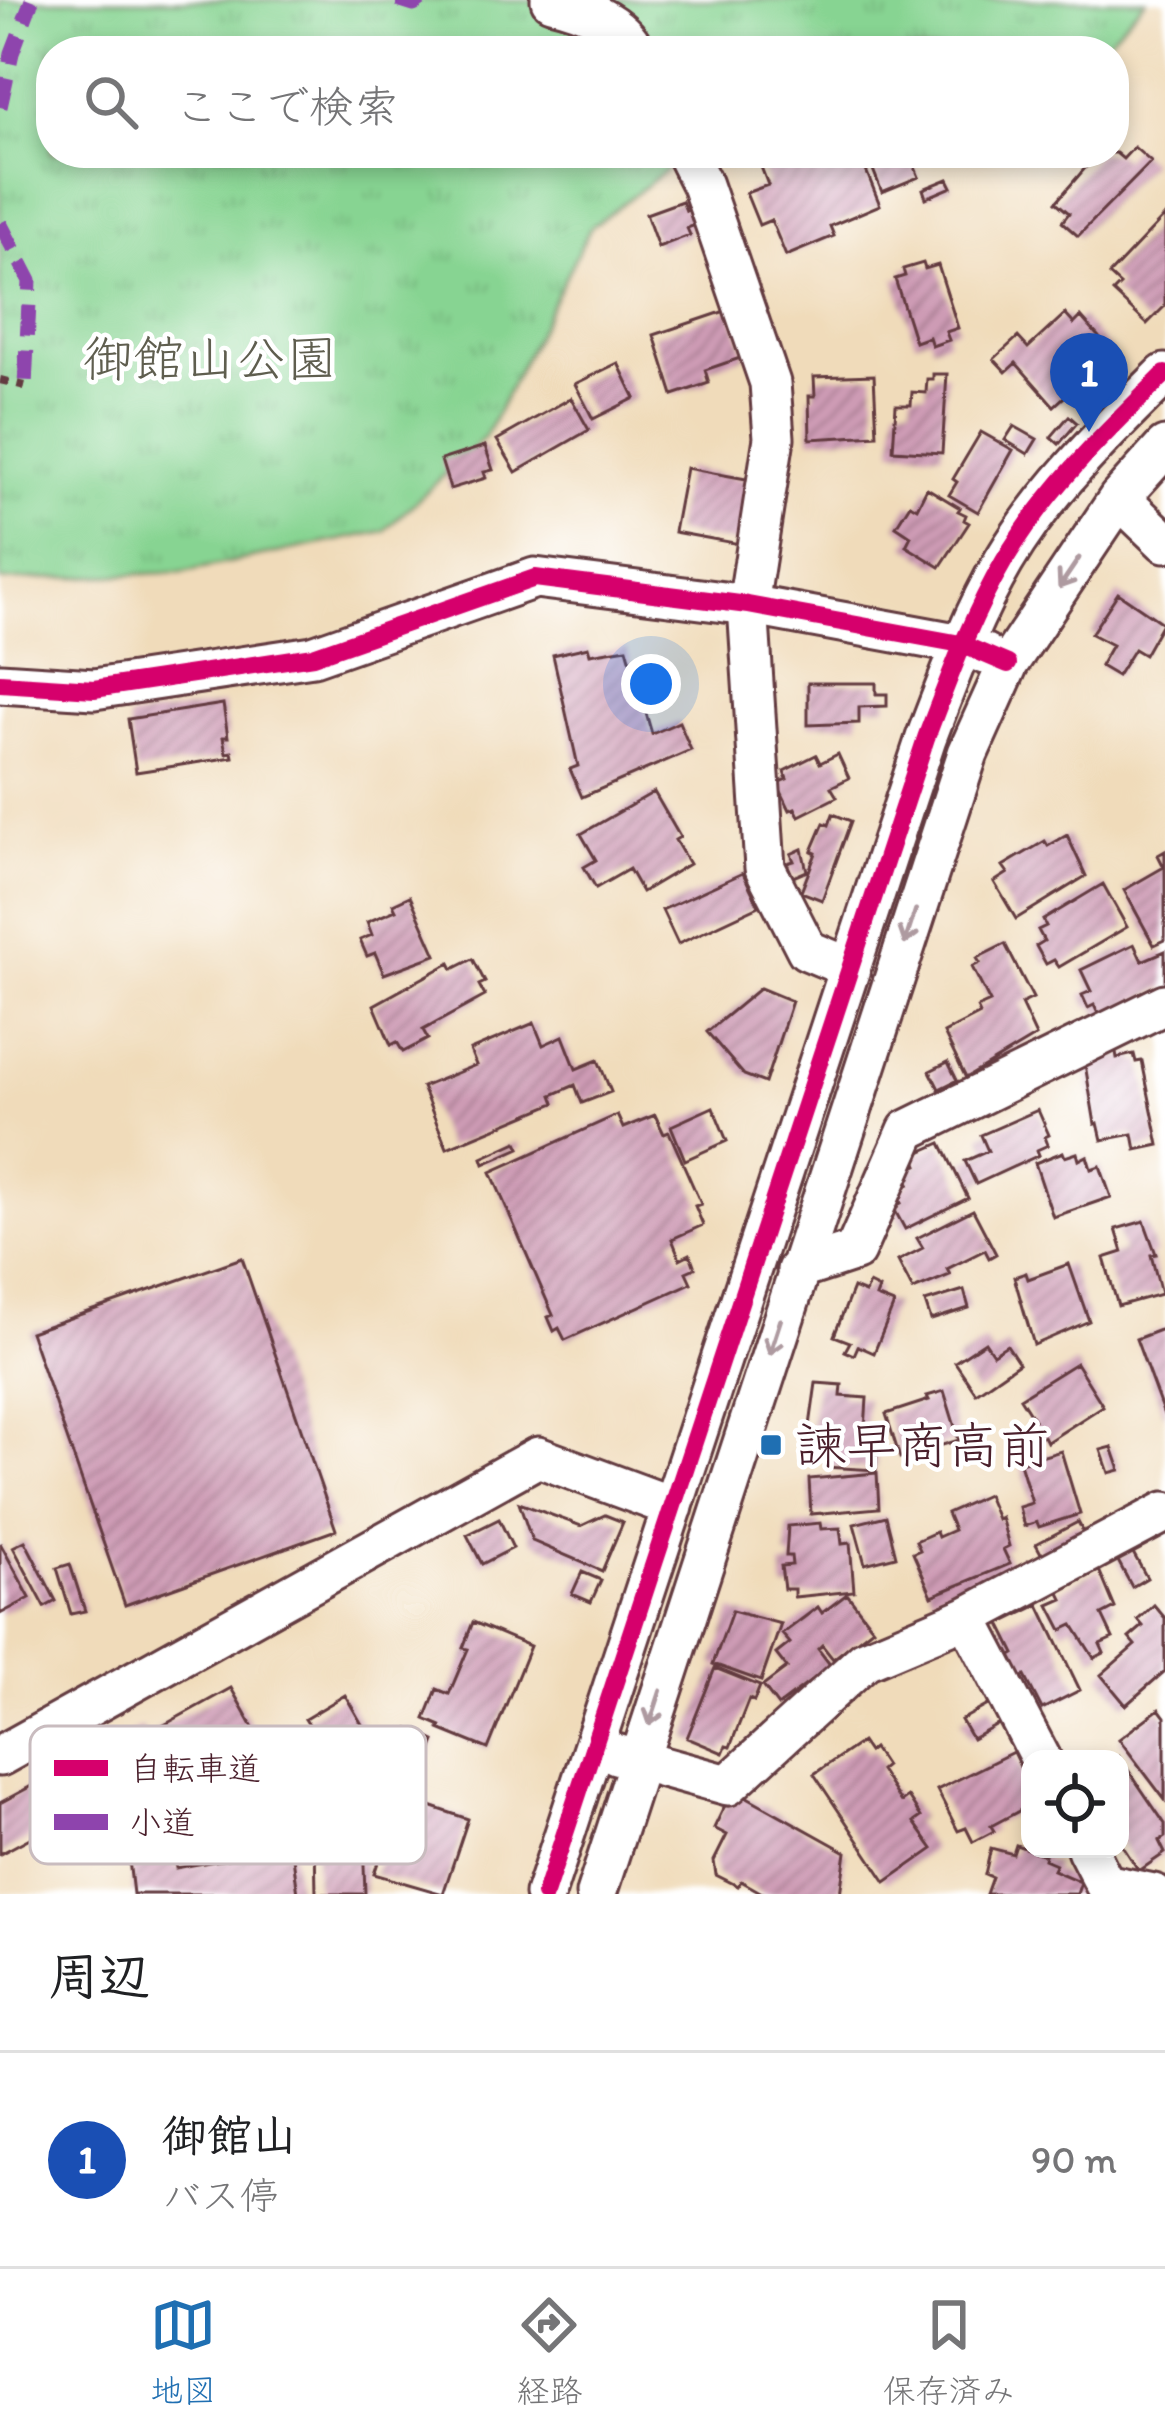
<!DOCTYPE html>
<html lang="ja">
<meta charset="utf-8">
<style>
body{margin:0;font-family:Itim,"Klee One",sans-serif;background:#f6f6f6;color:#202124}
.controls{position:absolute;right:36px;bottom:36px;display:grid;overflow:hidden;border-radius:24px;box-shadow:0 6px 18px #0003}
.controls button{width:108px;height:108px;display:grid;place-items:center;padding:0;border:0;border-bottom:3px solid #e0e0e0;background:#fff;color:#202124;font:60px sans-serif}
.you{position:absolute;left:651px;top:684px;width:42px;height:42px;margin:-30px;border:9px solid #fff;border-radius:50%;background:#1a73e8;box-shadow:0 0 0 18px #1a73e833}
.badge{display:grid;place-items:center;width:78px;height:78px;border-radius:50%;background:#1f6fb2;color:#fff;font-size:39px;font-weight:700}
.pin{position:absolute;translate:-50% -99px;filter:drop-shadow(0 3px 6px #0008)}
.pin::after{content:'';position:absolute;top:63px;width:42px;height:36px;background:inherit;clip-path:polygon(0 0,100% 0,50% 100%)}
.list{margin:0;padding:0;list-style:none}
h2{display:flex;justify-content:space-between;align-items:center;height:156px;margin:0;padding:0 48px;font-size:51px}
h2 small{font-size:39px;font-weight:400;color:#757577}
.list li{display:grid;grid-template-columns:78px 1fr auto;gap:36px;align-items:center;box-sizing:border-box;height:216px;padding:0 48px;border-top:3px solid #e0e0e0}
.list b{display:block;font-size:45px;white-space:nowrap}
.list p{margin:0;font-size:39px;white-space:nowrap;color:#757577}
.list em{font-size:39px;font-style:normal;color:#757577}
.icon{flex:none;width:66px;height:66px;fill:none;stroke:currentColor;stroke-width:2;stroke-linecap:round;stroke-linejoin:round}
.map{position:relative;flex:none;width:1165px;height:1894px;overflow:hidden}
.search{position:absolute;background:#fff;box-shadow:0 6px 18px #0003;left:36px;right:36px;top:36px;height:132px;display:flex;align-items:center;gap:30px;box-sizing:border-box;padding:0 42px;border-radius:48px;color:#757577;font-size:45px}
.sheet{height:372px;background:#fff}
nav{display:flex;justify-content:space-around;align-items:center;box-sizing:border-box;height:168px;border-top:3px solid #e0e0e0;background:#fff;font-size:33px;color:#757577}
nav a{display:grid;justify-items:center;gap:6px}
nav .on{color:#1f6fb2}
.map>svg:first-child{display:block}
.park{fill:url(#park-tufts);stroke:#687a5e;stroke-width:3}
.building{fill:url(#building-hatch)}
.lines{fill:none;stroke-linecap:round;stroke-linejoin:round}
.minor-casing{stroke:#633b40;stroke-width:45}
.path{stroke:#633b40;stroke-width:8;stroke-dasharray:9 9;stroke-linecap:butt}
.minor{stroke:#fff;stroke-width:39}
.quiet{stroke:#8e44ad;stroke-width:15;stroke-dasharray:30 15;stroke-linecap:butt}
.cycleway-casing{stroke:#fff;stroke-width:26}
.cycleway{stroke:#d6006c;stroke-width:18}
.oneway{stroke:#ae9aa0}
.poi-dot{fill:#1f6fb2;stroke:#fff;stroke-width:4.5}
.labels{text-anchor:middle;stroke-width:9;stroke-linejoin:round;paint-order:stroke}
.park-label{font-size:51px;fill:#5f5e4f;stroke:#fff}
.poi-label{font-size:51px;fill:#4a1f2b;stroke:#fff;text-anchor:start}
.key{fill:#fff;stroke:#c9bcbf;stroke-width:3}
.key-label{font-size:33px;fill:#4a1f2b}
</style>
<div class="map">
<svg width="1165" height="1894" viewBox="0 0 1165 1894">
<defs>
<pattern id="park-tufts" width="24" height="20" patternUnits="userSpaceOnUse" patternTransform="scale(3)"><rect width="24" height="20" fill="#87d492"/><path d="M3 7l-1-3M5 7V3M7 7l1-3M15 17l-1-3M17 17v-4M19 17l1-3" fill="none" stroke="#76b67e"/></pattern>
<pattern id="building-hatch" width="6" height="6" patternUnits="userSpaceOnUse" patternTransform="scale(3)"><rect width="6" height="6" fill="#ce9bb5"/><path d="M-1 1l2-2M0 6l6-6M5 7l2-2" fill="none" stroke="#a97e93"/></pattern>
</defs>
<rect width="100%" height="100%" fill="#fff"/>
<filter id="ink" filterUnits="userSpaceOnUse"><feTurbulence type="fractalNoise" baseFrequency=".00833" numOctaves="2"/><feDisplacementMap in="SourceGraphic" scale="24" xChannelSelector="R" yChannelSelector="G"/><feConvolveMatrix kernelMatrix="1 2 1 2 8 2 1 2 1" color-interpolation-filters="sRGB"/></filter>
<filter id="wash" filterUnits="userSpaceOnUse"><feTurbulence type="fractalNoise" baseFrequency=".004" numOctaves="4" result="noise"/><feDisplacementMap in="SourceGraphic" scale="48" xChannelSelector="R" yChannelSelector="G"/><feGaussianBlur stdDeviation="2.7" result="paint"/><feColorMatrix in="noise" values="0 0 0 0 0 0 0 0 0 0 0 0 0 0 0 0 0 1.4 0 .05"/><feComposite in="paint" operator="in"/></filter>
<g filter="url(#wash)">
<rect width="100%" height="100%" fill="#f0dbba"/>
<!-- park -->
<path class="park" d="M 0,0 L 1146,0 L 1097,51 L 51,51 L 51,153 L 689,153 L 590,228 L 485,437 L 384,531 L 183,572 L 0,581 Z"/>
<g id="blocks">
<!-- building -->
<path class="building" d="M 1134,147 L 1151,162 L 1078,236 L 1062,222 L 1069,213 L 1056,202 L 1098,153 L 1116,153 L 1123,159 Z
M 771,153 L 859,153 L 880,205 L 830,226 L 834,236 L 786,256 L 771,220 L 759,225 L 746,193 L 768,185 L 758,159 Z
M 891,153 L 909,153 L 919,177 L 882,192 L 870,162 Z
M 948,179 L 952,187 L 926,198 L 923,189 Z
M 682,201 L 686,211 L 692,208 L 698,224 L 687,228 L 690,235 L 658,247 L 646,214 Z
M 1165,216 L 1165,306 L 1147,324 L 1113,292 L 1120,285 L 1109,275 Z
M 923,263 L 925,269 L 938,265 L 958,328 L 946,332 L 949,340 L 932,346 L 929,337 L 915,342 L 895,279 L 905,276 L 903,269 Z
M 731,309 L 746,356 L 705,370 L 709,383 L 673,395 L 654,335 Z
M 1065,314 L 1074,324 L 1081,317 L 1113,353 L 1054,406 L 1016,363 L 1006,372 L 994,359 L 1018,337 L 1028,348 Z
M 618,363 L 635,398 L 593,419 L 575,384 Z
M 933,374 L 947,374 L 942,453 L 893,450 L 896,405 L 911,405 L 912,392 L 926,393 L 927,379 L 933,379 Z
M 874,375 L 877,435 L 810,439 L 809,396 L 815,396 L 814,377 Z
M 571,398 L 589,430 L 516,472 L 497,440 Z
M 1069,416 L 1077,423 L 1059,444 L 1051,437 Z
M 1014,426 L 1037,439 L 1028,454 L 1005,440 Z
M 981,432 L 1013,450 L 978,512 L 949,495 L 957,482 L 953,479 Z
M 485,446 L 493,470 L 484,472 L 486,478 L 450,489 L 441,460 Z
M 686,468 L 757,481 L 745,545 L 674,532 Z
M 927,488 L 960,508 L 958,511 L 966,515 L 964,520 L 969,523 L 940,567 L 906,546 L 911,536 L 896,526 L 910,504 L 917,508 Z
M 1118,593 L 1162,623 L 1144,655 L 1134,649 L 1117,676 L 1100,666 L 1112,645 L 1091,634 Z
M 588,647 L 590,654 L 627,648 L 652,734 L 679,722 L 691,750 L 582,797 L 570,769 L 578,766 L 553,655 Z
M 808,683 L 876,683 L 876,694 L 887,694 L 887,706 L 859,707 L 859,723 L 808,725 Z
M 223,704 L 228,737 L 223,737 L 226,753 L 232,752 L 233,757 L 136,772 L 128,719 Z
M 838,754 L 849,778 L 831,787 L 837,797 L 799,816 L 795,808 L 790,810 L 777,783 L 787,779 L 784,771 L 816,755 L 820,763 Z
M 654,792 L 680,837 L 675,840 L 689,864 L 642,892 L 629,869 L 596,888 L 584,867 L 596,860 L 581,834 Z
M 833,814 L 851,821 L 822,900 L 801,892 L 816,853 L 812,851 L 824,823 L 829,825 Z
M 1067,835 L 1086,876 L 1016,919 L 994,882 L 1008,873 L 1003,866 L 1045,841 L 1048,846 Z
M 802,849 L 807,871 L 793,877 L 787,863 L 794,861 L 791,854 Z
M 1165,851 L 1165,940 L 1154,945 L 1124,890 L 1164,867 L 1158,855 Z
M 743,873 L 759,906 L 678,944 L 662,910 Z
M 1103,884 L 1127,927 L 1059,967 L 1054,960 L 1046,964 L 1036,946 L 1044,941 L 1038,930 L 1046,926 L 1043,920 Z
M 410,896 L 436,955 L 384,974 L 375,953 L 367,956 L 360,940 L 372,935 L 367,922 L 396,910 L 393,904 Z
M 1005,944 L 1033,998 L 1021,1004 L 1036,1036 L 966,1078 L 944,1033 L 980,1014 L 977,1008 L 990,1002 L 972,967 L 980,963 L 977,958 Z
M 1134,944 L 1142,961 L 1165,951 L 1165,987 L 1100,1018 L 1094,1005 L 1088,1008 L 1082,995 L 1091,991 L 1081,970 Z
M 473,959 L 485,982 L 479,985 L 485,996 L 423,1030 L 428,1039 L 403,1052 L 397,1042 L 391,1045 L 374,1005 L 450,963 L 453,969 Z
M 760,988 L 792,1001 L 765,1083 L 744,1075 L 707,1032 Z
M 534,1023 L 543,1045 L 563,1036 L 576,1069 L 598,1060 L 611,1092 L 582,1103 L 575,1085 L 552,1095 L 555,1103 L 447,1148 L 422,1087 L 476,1065 L 470,1050 Z
M 1115,1046 L 1117,1058 L 1134,1054 L 1136,1062 L 1142,1061 L 1159,1145 L 1136,1150 L 1133,1134 L 1102,1140 L 1098,1123 L 1095,1124 L 1084,1058 Z
M 948,1062 L 957,1080 L 939,1089 L 930,1071 Z
M 713,1107 L 727,1141 L 685,1160 L 671,1126 Z
M 1038,1110 L 1049,1135 L 1045,1137 L 1048,1145 L 1037,1150 L 1039,1155 L 976,1184 L 965,1161 L 988,1151 L 981,1135 Z
M 617,1115 L 623,1128 L 655,1115 L 664,1134 L 669,1132 L 701,1204 L 695,1206 L 703,1225 L 672,1239 L 680,1259 L 690,1254 L 695,1268 L 686,1272 L 691,1283 L 565,1340 L 559,1328 L 554,1331 L 548,1317 L 553,1315 L 491,1172 Z
M 517,1142 L 520,1148 L 484,1164 L 482,1158 Z
M 941,1143 L 968,1198 L 905,1229 L 893,1207 L 901,1203 L 895,1191 L 909,1184 L 903,1172 L 918,1165 L 914,1155 Z
M 1063,1152 L 1065,1157 L 1077,1153 L 1079,1160 L 1087,1156 L 1091,1169 L 1100,1166 L 1111,1197 L 1053,1217 L 1035,1163 Z
M 973,1210 L 996,1254 L 989,1258 L 985,1250 L 947,1269 L 950,1275 L 913,1290 L 898,1261 L 923,1248 L 917,1238 Z
M 1144,1221 L 1156,1254 L 1151,1255 L 1161,1294 L 1118,1306 L 1104,1258 L 1123,1252 L 1116,1229 Z
M 242,1258 L 336,1530 L 125,1605 L 30,1332 Z
M 1069,1264 L 1089,1321 L 1034,1345 L 1014,1277 L 1026,1273 L 1028,1279 Z
M 869,1284 L 879,1289 L 876,1297 L 894,1304 L 874,1353 L 858,1346 L 854,1355 L 845,1351 L 850,1342 L 834,1336 L 853,1288 L 865,1293 Z
M 964,1290 L 969,1308 L 931,1320 L 925,1302 Z
M 1165,1328 L 1165,1415 L 1164,1415 L 1136,1339 Z
M 985,1342 L 993,1354 L 1007,1345 L 1019,1363 L 976,1393 L 955,1362 Z
M 1076,1363 L 1103,1406 L 1047,1442 L 1044,1436 L 1038,1439 L 1028,1423 L 1034,1420 L 1020,1398 Z
M 816,1383 L 842,1385 L 841,1396 L 867,1398 L 865,1430 L 878,1431 L 876,1470 L 825,1467 L 827,1442 L 808,1440 Z
M 944,1391 L 959,1440 L 900,1458 L 886,1414 L 929,1400 L 927,1396 Z
M 1112,1447 L 1120,1470 L 1109,1473 L 1101,1450 Z
M 1061,1451 L 1080,1514 L 1039,1527 L 1037,1522 L 1024,1526 L 1019,1507 L 1032,1503 L 1020,1463 Z
M 877,1473 L 879,1508 L 811,1514 L 809,1479 Z
M 987,1495 L 997,1519 L 1001,1517 L 1009,1546 L 1003,1549 L 1010,1564 L 932,1596 L 913,1553 L 920,1550 L 916,1541 L 936,1532 L 938,1537 L 954,1530 L 947,1513 Z
M 519,1503 L 581,1526 L 605,1515 L 623,1522 L 602,1571 L 532,1541 Z
M 886,1516 L 896,1556 L 865,1564 L 854,1524 Z
M 499,1519 L 513,1548 L 482,1564 L 467,1535 Z
M 1078,1522 L 1085,1535 L 1043,1557 L 1036,1544 Z
M 820,1523 L 821,1529 L 840,1528 L 842,1544 L 850,1543 L 854,1591 L 794,1597 L 794,1589 L 784,1589 L 781,1566 L 792,1565 L 791,1556 L 786,1556 L 788,1526 Z
M 25,1541 L 56,1601 L 45,1607 L 13,1547 Z
M 0,1543 L 30,1598 L 0,1614 Z
M 1132,1551 L 1147,1578 L 1132,1587 L 1117,1559 Z
M 70,1564 L 85,1611 L 71,1614 L 57,1568 Z
M 1099,1570 L 1115,1608 L 1102,1615 L 1113,1638 L 1100,1644 L 1104,1653 L 1094,1658 L 1073,1625 L 1062,1630 L 1049,1605 L 1063,1599 L 1059,1591 Z
M 582,1572 L 601,1580 L 591,1602 L 572,1594 Z
M 847,1594 L 873,1628 L 833,1659 L 822,1645 L 818,1649 L 831,1666 L 778,1706 L 763,1686 L 787,1668 L 776,1654 L 790,1643 L 782,1634 L 818,1607 L 822,1613 Z
M 1039,1605 L 1080,1690 L 1042,1709 L 1025,1676 L 1019,1679 L 1008,1658 L 1015,1654 L 1000,1624 Z
M 1154,1605 L 1165,1618 L 1165,1671 L 1126,1705 L 1101,1675 L 1135,1645 L 1129,1638 L 1143,1626 L 1138,1620 Z
M 732,1611 L 781,1624 L 761,1681 L 713,1664 Z
M 473,1622 L 530,1646 L 488,1749 L 439,1729 L 441,1726 L 425,1719 L 437,1689 L 449,1694 L 468,1649 L 463,1648 Z
M 715,1668 L 760,1686 L 754,1701 L 749,1699 L 730,1747 L 726,1746 L 723,1753 L 687,1738 Z
M 231,1688 L 254,1729 L 178,1771 L 155,1730 Z
M 345,1695 L 375,1747 L 311,1783 L 288,1744 L 312,1730 L 305,1719 Z
M 990,1704 L 1001,1723 L 972,1739 L 961,1720 Z
M 1159,1709 L 1165,1717 L 1165,1800 L 1119,1739 Z
M 141,1727 L 162,1767 L 0,1854 L 0,1803 Z
M 409,1729 L 435,1741 L 429,1756 L 402,1744 Z
M 861,1742 L 868,1752 L 873,1748 L 885,1766 L 880,1770 L 901,1802 L 908,1797 L 921,1817 L 914,1822 L 933,1849 L 886,1882 L 814,1774 Z
M 1013,1752 L 1025,1777 L 1030,1777 L 1030,1805 L 991,1826 L 994,1831 L 973,1842 L 966,1828 L 958,1831 L 937,1790 Z
M 1120,1758 L 1165,1824 L 1165,1837 L 1159,1841 L 1165,1853 L 1139,1871 L 1120,1842 Z
M 740,1793 L 846,1852 L 840,1894 L 764,1894 L 741,1881 L 738,1886 L 716,1875 L 714,1861 L 727,1835 L 714,1828 L 727,1801 L 733,1804 Z
M 401,1796 L 468,1819 L 443,1894 L 374,1874 Z
M 169,1812 L 176,1868 L 243,1856 L 241,1840 L 278,1835 L 280,1852 L 292,1850 L 298,1894 L 133,1894 L 124,1818 Z
M 363,1836 L 365,1894 L 316,1894 L 315,1842 L 328,1841 L 329,1837 Z
M 1016,1845 L 1045,1855 L 1044,1859 L 1056,1864 L 1053,1870 L 1081,1882 L 1077,1894 L 986,1894 L 992,1877 L 985,1874 L 991,1848 L 1013,1854 Z"/>
</g>
</g>
<g filter="url(#ink)">
<use href="#blocks" fill-opacity="0" stroke="#633b40" stroke-width="3"/>
<g class="lines">
<defs>
<path id="minor" d="M 551,0 C 581,7 621,22 635,51
M 686,153 L 702,185 L 770,383 L 774,438 L 748,605 L 765,868 L 807,950 L 850,968
M 1119,498 L 1165,542
M 0,683 L 94,689 L 313,656 L 535,578 L 748,605 L 961,644 L 985,654
M 797,1270 L 855,1251 L 908,1130 L 1165,1004
M 967,1617 L 1041,1759
M 616,1754 L 728,1785 L 865,1660 L 967,1617 L 1165,1512
M 0,1756 L 538,1457 L 673,1507
M 1087,1849 L 1105,1884 L 1154,1894
M 545,1894 L 926,738 C 949,678 971,617 1004,561 C 1046,490 1106,432 1165,374
M 596,1894 L 968,753 L 1008,664 L 1119,498 L 1165,447"/>
</defs>
<!-- minor casing -->
<use href="#minor" class="minor-casing"/>
<!-- path -->
<path class="path" d="M 414,5 L 415,0
M 0,380 L 25,386"/>
<!-- minor -->
<use href="#minor" class="minor"/>
<!-- quiet -->
<path class="quiet" d="M 398,0 L 414,5 L 421,0
M 0,107 L 12,53 L 32,0
M 0,223 L 30,281 L 25,386"/>
<defs>
<path id="cycleway" d="M 0,683 L 94,689 L 313,656 L 535,578 L 748,605 L 961,644 L 1008,664
M 545,1894 L 926,738 C 949,678 971,617 1004,561 C 1046,490 1106,432 1165,374"/>
</defs>
<!-- cycleway casing -->
<use href="#cycleway" class="cycleway-casing"/>
<!-- cycleway -->
<use href="#cycleway" class="cycleway"/>
</g>
<!-- one-way arrows -->
<defs><path id="oneway-shaft" d="M-6 0H5M1.5-3L5.5 0L1.5 3" fill="none" stroke-width="1.6" stroke-linecap="round" stroke-linejoin="round" transform="scale(3)"/></defs>
<g class="oneway">
<use href="#oneway-shaft" transform="translate(1069 573) rotate(124)"/>
<use href="#oneway-shaft" transform="translate(910 927) rotate(108)"/>
<use href="#oneway-shaft" transform="translate(775 1337) rotate(108)"/>
<use href="#oneway-shaft" transform="translate(655 1708) rotate(108)"/>
</g>
</g>
<!-- markers -->
<rect class="poi-dot" x="759" y="1433" width="24" height="24" rx="6"/>
<g class="labels">
<!-- park labels -->
<g class="park-label">
<text x="210" y="376">御館山公園</text>
</g>
<!-- poi labels -->
<g class="poi-label">
<text x="795" y="1463">諫早商高前</text>
</g>
</g>
<!-- legend -->
<rect x="30" y="1726" width="396" height="138" rx="18" class="key"/>
<rect x="54" y="1760" width="54" height="16" fill="#d6006c"/>
<rect x="54" y="1814" width="54" height="16" fill="#8e44ad"/>
<g class="key-label">
<text x="129" y="1780">自転車道</text>
<text x="129" y="1834">小道</text>
</g>
</svg>
<div class="controls">
<button><svg class="icon" aria-label="locate" viewBox="0 0 24 24"><circle cx="12" cy="12" r="6"/><path d="M12 2v4M12 18v4M2 12h4M18 12h4"/></svg></button>
</div>
<div class="you"></div>
<div class="pin badge" style="left:1089px;top:432px;background:#1a4fb4">1</div>
<div class="search"><svg class="icon" aria-label="search" viewBox="0 0 24 24"><circle cx="10" cy="10" r="6"/><path d="M15 15l6 6"/></svg>ここで検索</div>
</div>
<section class="sheet">
<h2>周辺<small></small></h2>
<ul class="list">
<li><span class="badge" style="background:#1a4fb4">1</span><div><b>御館山</b><p>バス停</p></div><em>90 m</em></li>
</ul>
</section>
<nav>
<a class="on"><svg class="icon" aria-label="map" viewBox="0 0 24 24"><path d="M3 6l6-2 6 2 6-2v14l-6 2-6-2-6 2zM9 4v14M15 6v14"/></svg>地図</a>
<a><svg class="icon" aria-label="directions" viewBox="0 0 24 24"><path d="M12 3l9 9-9 9-9-9zM9 14v-3h6M13 9l2 2-2 2"/></svg>経路</a>
<a><svg class="icon" aria-label="saved" viewBox="0 0 24 24"><path d="M7 4h10v16l-5-4-5 4z"/></svg>保存済み</a>
</nav>
